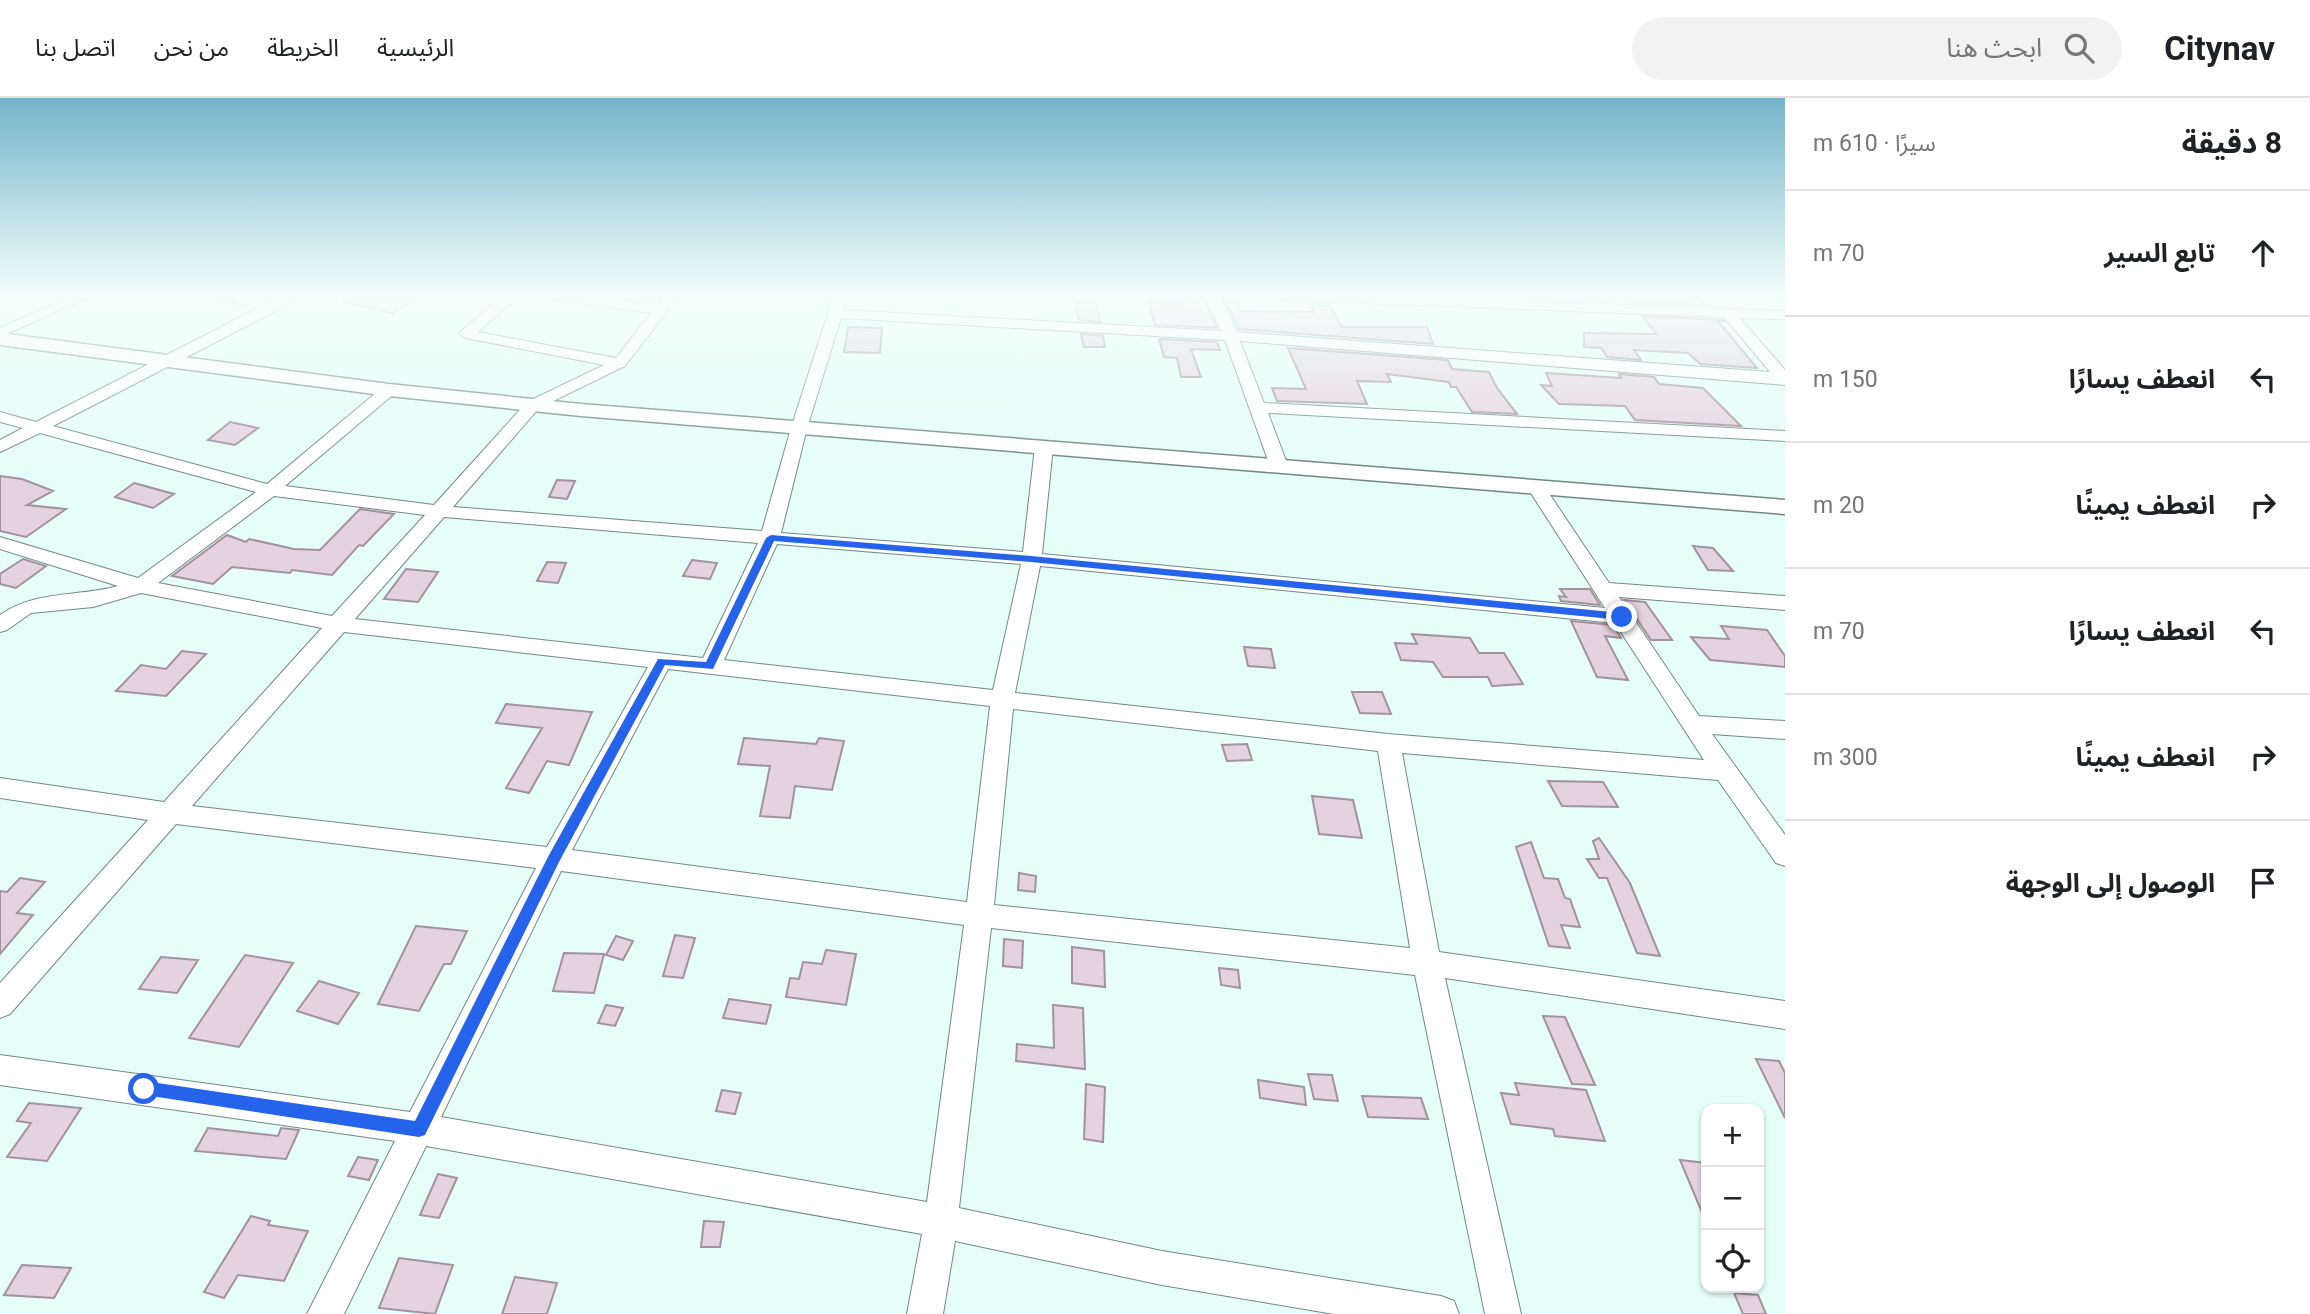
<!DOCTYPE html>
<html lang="ar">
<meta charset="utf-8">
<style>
body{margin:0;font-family:Roboto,"Noto Sans Arabic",sans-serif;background:#f2f2f2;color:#202124;direction:rtl}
.controls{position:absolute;right:21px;bottom:21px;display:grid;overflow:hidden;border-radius:14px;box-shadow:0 2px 5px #0004}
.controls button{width:63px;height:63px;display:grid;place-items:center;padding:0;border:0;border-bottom:2px solid #e0e0e0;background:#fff;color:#202124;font:35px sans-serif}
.stop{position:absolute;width:21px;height:21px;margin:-16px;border:5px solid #2563eb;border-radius:50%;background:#fff}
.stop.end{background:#2563eb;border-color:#fff;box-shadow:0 2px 7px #0008}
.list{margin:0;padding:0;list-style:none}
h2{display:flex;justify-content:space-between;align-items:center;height:91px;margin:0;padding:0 28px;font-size:30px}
h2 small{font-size:23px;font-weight:400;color:#757577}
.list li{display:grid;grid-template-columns:46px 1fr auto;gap:21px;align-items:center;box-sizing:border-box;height:126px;padding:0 28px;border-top:2px solid #e0e0e0}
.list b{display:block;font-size:26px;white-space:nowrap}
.list em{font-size:23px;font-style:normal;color:#757577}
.icon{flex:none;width:38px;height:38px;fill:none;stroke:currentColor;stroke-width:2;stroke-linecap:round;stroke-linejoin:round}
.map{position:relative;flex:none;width:1785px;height:1216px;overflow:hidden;direction:ltr}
header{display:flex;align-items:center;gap:42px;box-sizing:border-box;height:98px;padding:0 35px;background:#fff;border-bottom:2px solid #e0e0e0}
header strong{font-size:33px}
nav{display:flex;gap:38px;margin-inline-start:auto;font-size:24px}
.search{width:490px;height:63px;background:#f2f2f2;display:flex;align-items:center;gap:18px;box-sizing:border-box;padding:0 24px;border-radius:38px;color:#757577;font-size:26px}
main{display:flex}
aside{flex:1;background:#fff}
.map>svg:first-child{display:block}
.building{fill:#e5d2df;stroke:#a3919e;stroke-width:2}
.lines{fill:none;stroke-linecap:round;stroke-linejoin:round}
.minor-casing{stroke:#718882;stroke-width:2}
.tertiary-casing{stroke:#718882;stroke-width:3}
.minor{fill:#fff;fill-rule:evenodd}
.tertiary{fill:#fff;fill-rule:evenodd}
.route{fill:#2563eb}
</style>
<header>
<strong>Citynav</strong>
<div class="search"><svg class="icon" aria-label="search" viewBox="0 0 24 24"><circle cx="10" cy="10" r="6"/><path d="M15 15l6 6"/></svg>ابحث هنا</div>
<nav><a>الرئيسية</a><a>الخريطة</a><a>من نحن</a><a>اتصل بنا</a></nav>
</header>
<main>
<aside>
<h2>8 دقيقة<small>سيرًا · 610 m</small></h2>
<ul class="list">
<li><svg class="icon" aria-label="ahead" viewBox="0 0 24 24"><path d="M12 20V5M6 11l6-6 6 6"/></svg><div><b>تابع السير</b></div><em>70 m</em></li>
<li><svg class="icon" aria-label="left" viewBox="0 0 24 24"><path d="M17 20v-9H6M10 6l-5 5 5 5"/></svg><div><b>انعطف يسارًا</b></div><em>150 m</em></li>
<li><svg class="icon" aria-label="right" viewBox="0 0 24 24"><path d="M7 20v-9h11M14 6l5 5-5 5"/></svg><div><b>انعطف يمينًا</b></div><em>20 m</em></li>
<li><svg class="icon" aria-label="left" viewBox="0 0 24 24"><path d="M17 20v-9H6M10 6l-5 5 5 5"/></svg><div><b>انعطف يسارًا</b></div><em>70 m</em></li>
<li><svg class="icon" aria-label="right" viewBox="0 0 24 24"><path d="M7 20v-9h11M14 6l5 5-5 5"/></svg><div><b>انعطف يمينًا</b></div><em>300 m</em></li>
<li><svg class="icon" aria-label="arrive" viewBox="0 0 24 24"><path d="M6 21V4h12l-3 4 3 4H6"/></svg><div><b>الوصول إلى الوجهة</b></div></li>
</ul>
</aside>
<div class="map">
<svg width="1785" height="1216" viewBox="0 0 1785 1216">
<rect width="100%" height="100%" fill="#e5fef7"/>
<!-- building -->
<path class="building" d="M 344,197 L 392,197 L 419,200 L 393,215 L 344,204 Z
M 1624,197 L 1695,197 L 1707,207 L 1630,204 Z
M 1182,201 L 1204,201 L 1217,230 L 1155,227 L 1149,205 L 1184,206 Z
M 1224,201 L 1235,201 L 1239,213 L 1315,214 L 1311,207 L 1330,208 L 1342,229 L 1427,229 L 1433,246 L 1239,231 Z
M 1075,205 L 1097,205 L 1100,224 L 1079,222 Z
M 1642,218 L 1723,222 L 1724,223 L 1718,223 L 1757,270 L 1700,266 L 1688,255 L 1634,252 L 1641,262 L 1607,259 L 1601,250 L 1584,249 L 1584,235 L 1657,236 Z
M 848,229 L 882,230 L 880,255 L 844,254 Z
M 1081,236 L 1103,238 L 1105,249 L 1084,249 Z
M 1159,241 L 1217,244 L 1220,252 L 1191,251 L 1201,279 L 1181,279 L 1177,260 L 1164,259 Z
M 1288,250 L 1448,262 L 1452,271 L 1489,274 L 1497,290 L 1517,316 L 1472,314 L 1456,289 L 1451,289 L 1449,284 L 1387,276 L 1391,284 L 1357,283 L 1367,306 L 1277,303 L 1272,290 L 1306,291 Z
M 1546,275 L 1621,280 L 1619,276 L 1654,279 L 1659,286 L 1703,290 L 1741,328 L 1635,322 L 1625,308 L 1559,306 L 1541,287 L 1552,288 Z
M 230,324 L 258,330 L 235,347 L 208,342 Z
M 0,378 L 22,381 L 53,393 L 27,407 L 66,411 L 26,439 L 0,433 Z
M 557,382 L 575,383 L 567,401 L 549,399 Z
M 134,385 L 174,396 L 153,410 L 115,399 Z
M 360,411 L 394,416 L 363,448 L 359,447 L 332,477 L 292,472 L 290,475 L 232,469 L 213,486 L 172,478 L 227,437 L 246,444 L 249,441 L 294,451 L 320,452 Z
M 1693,448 L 1713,450 L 1733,473 L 1708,472 Z
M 23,461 L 46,468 L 16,490 L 0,486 L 0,476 Z
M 692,462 L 717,465 L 710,481 L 683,478 Z
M 547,464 L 566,465 L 558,485 L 537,483 Z
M 406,471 L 438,474 L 418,504 L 384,501 Z
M 1560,491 L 1590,491 L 1600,507 L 1561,503 L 1559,498 L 1566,499 Z
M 1624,502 L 1645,504 L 1672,542 L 1651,542 Z
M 1571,523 L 1613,527 L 1621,540 L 1605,538 L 1628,582 L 1597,579 Z
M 1721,528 L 1767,532 L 1785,558 L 1785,569 L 1710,562 L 1691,539 L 1729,541 Z
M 1412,536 L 1470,540 L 1479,555 L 1504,555 L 1523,586 L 1492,588 L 1488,579 L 1443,579 L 1433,564 L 1401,562 L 1395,545 L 1417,546 Z
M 1244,549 L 1271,551 L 1275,570 L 1248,568 Z
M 182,553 L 206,556 L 166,598 L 116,593 L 141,567 L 166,571 Z
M 1352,594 L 1382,594 L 1391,616 L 1360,615 Z
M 506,606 L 592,614 L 569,667 L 547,663 L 529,695 L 506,690 L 542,630 L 496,625 Z
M 744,640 L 816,646 L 819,640 L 844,643 L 832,692 L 795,688 L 790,720 L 760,718 L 770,668 L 738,666 Z
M 1247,646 L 1252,662 L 1227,663 L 1222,647 Z
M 1548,683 L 1603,684 L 1618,709 L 1562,708 Z
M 1312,698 L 1353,702 L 1362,740 L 1319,736 Z
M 1599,740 L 1630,785 L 1660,858 L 1637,855 L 1607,780 L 1599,780 L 1587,761 L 1599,761 L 1593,743 Z
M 1531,744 L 1544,780 L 1558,781 L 1565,800 L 1570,801 L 1580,829 L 1561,827 L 1570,850 L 1549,848 L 1516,749 Z
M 1019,775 L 1036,778 L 1035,794 L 1018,792 Z
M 20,780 L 45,784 L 17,815 L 33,817 L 0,856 L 0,793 L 7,794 Z
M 416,828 L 467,833 L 451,866 L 444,866 L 419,913 L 378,906 Z
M 675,837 L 695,840 L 683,880 L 663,878 Z
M 616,838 L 633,843 L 623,862 L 606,857 Z
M 1004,841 L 1023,843 L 1022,870 L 1003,868 Z
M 1072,849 L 1104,853 L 1105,889 L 1072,885 Z
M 826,852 L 856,856 L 846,907 L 786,899 L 790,880 L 799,881 L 803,864 L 822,866 Z
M 564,855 L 604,856 L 594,895 L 553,893 Z
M 245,857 L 293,865 L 239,949 L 189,940 Z
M 161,859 L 198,862 L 177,895 L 139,891 Z
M 1219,870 L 1238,872 L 1240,890 L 1221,887 Z
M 319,883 L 359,895 L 338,926 L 297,913 Z
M 729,901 L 771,907 L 766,926 L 723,920 Z
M 606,907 L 623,910 L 615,928 L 598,925 Z
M 1053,907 L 1083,910 L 1085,971 L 1016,963 L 1017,946 L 1054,950 Z
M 1543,918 L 1565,919 L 1595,987 L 1572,986 Z
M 1756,961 L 1779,963 L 1785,975 L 1785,1020 Z
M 1308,976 L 1332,977 L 1338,1003 L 1314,1001 Z
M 1258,982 L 1304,989 L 1306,1007 L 1260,1000 Z
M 1515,985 L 1586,992 L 1605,1043 L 1555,1038 L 1553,1031 L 1511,1026 L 1501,995 L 1519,997 Z
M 1086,986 L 1105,989 L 1103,1044 L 1084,1041 Z
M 722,992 L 741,995 L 735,1016 L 716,1013 Z
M 1362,998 L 1421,1000 L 1428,1021 L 1368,1019 Z
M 29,1005 L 81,1010 L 47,1063 L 7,1059 L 31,1025 L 17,1023 Z
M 208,1030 L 278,1038 L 281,1030 L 299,1032 L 286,1061 L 195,1053 Z
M 358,1059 L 378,1062 L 369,1082 L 348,1078 Z
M 1680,1062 L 1706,1065 L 1706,1124 Z
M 438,1076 L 457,1080 L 439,1120 L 420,1117 Z
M 251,1118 L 270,1123 L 268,1127 L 308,1133 L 284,1183 L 238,1177 L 224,1200 L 204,1194 Z
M 704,1123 L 724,1124 L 720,1149 L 701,1149 Z
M 399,1160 L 453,1167 L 435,1216 L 379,1210 Z
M 22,1167 L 71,1170 L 54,1200 L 4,1197 Z
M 515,1179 L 557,1185 L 547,1216 L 502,1216 Z
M 1734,1195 L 1758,1197 L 1766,1216 L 1743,1216 Z"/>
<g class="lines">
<defs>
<path id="minor" d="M 74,197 L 93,197 L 0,239 L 0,230 Z
M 207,197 L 235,197 L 270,204 L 284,197 L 302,197 L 278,212 L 53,328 L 267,386 L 383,289 L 389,287 L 397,292 L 395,295 L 285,388 L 434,407 L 527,304 L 604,267 L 466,240 L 459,236 L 461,233 L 504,197 L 520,197 L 478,234 L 616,260 L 651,215 L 549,201 L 542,197 L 580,197 L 658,207 L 666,197 L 680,197 L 625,268 L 539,310 L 453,409 L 762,433 L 791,330 L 834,197 L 848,197 L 843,212 L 1221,233 L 1205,197 L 1219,197 L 1237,234 L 1770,274 L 1724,219 L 1258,201 L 1251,197 L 1369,197 L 1785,213 L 1785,221 L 1740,220 L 1785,272 L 1785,287 L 1240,243 L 1264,305 L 1785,333 L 1785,343 L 1268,315 L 1288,368 L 1279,373 L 1270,368 L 1225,242 L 841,220 L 807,330 L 781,435 L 1023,454 L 1035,349 L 1044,344 L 1053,349 L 1042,456 L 1605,510 L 1527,389 L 1536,384 L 1542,385 L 1609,485 L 1785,498 L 1785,512 L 1619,499 L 1699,618 L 1785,623 L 1785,641 L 1712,636 L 1785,737 L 1785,768 L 1776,765 L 1718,682 L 1402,655 L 1439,854 L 1785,903 L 1785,931 L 1445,880 L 1521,1216 L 1485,1216 L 1415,877 L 991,830 L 959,1110 L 1162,1153 L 1441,1198 L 1454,1203 L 1459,1216 L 1334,1216 L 1162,1187 L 955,1143 L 943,1216 L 907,1216 L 922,1136 L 426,1048 L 344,1216 L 307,1216 L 395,1043 L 0,987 L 0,957 L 410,1014 L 536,770 L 176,726 L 10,916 L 0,920 L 0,885 L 148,722 L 0,700 L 0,680 L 164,704 L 322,530 L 141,495 L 93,509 L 31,515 L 7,532 L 0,534 L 0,517 C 35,492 78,499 118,488 L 0,451 L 0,439 L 138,480 L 256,394 L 40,335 L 0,354 L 0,342 L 23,330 L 0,324 L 0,314 L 36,324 L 258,210 L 209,200 ZM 274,398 L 425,417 L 332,518 L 158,485 ZM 444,419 L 758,445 L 703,560 L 355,521 ZM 777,446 L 1021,466 L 993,592 L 724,562 ZM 1040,468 L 1615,525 L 1704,662 L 1388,636 L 1015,595 ZM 344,534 L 648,569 L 547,749 L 192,708 ZM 668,571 L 990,608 L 967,804 L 572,752 ZM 1013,611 L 1378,653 L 1410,850 L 994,807 ZM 561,773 L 964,827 L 927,1104 L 441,1019 Z"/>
<path id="tertiary" d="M 0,235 L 389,286 L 581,306 L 1785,402 L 1785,416 L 581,318 L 389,298 L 0,247 Z"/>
</defs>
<!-- minor casing -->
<use href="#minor" class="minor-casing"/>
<!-- tertiary casing -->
<use href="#tertiary" class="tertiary-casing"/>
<!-- minor -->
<use href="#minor" class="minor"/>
<!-- tertiary -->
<use href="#tertiary" class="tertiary"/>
</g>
<!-- sky -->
<linearGradient id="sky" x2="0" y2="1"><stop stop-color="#73b4cb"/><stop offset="0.54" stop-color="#f3fffb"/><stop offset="1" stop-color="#f3fffb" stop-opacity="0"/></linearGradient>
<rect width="1785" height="367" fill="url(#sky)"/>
<!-- route -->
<path class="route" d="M 771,437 L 1031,458 L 1622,515 L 1627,519 L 1622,522 L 1031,464 L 774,443 L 713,571 L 665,567 L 559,764 L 425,1037 L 419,1039 L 138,996 L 136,991 L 138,985 L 144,983 L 415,1023 L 549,757 L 658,561 L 706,564 L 766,440 Z"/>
</svg>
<div class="controls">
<button>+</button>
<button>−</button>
<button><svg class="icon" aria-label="locate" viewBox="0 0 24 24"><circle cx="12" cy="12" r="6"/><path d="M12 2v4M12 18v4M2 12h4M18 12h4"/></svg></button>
</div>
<div class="stop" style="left:144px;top:991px"></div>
<div class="stop end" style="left:1622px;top:519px"></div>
</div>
</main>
